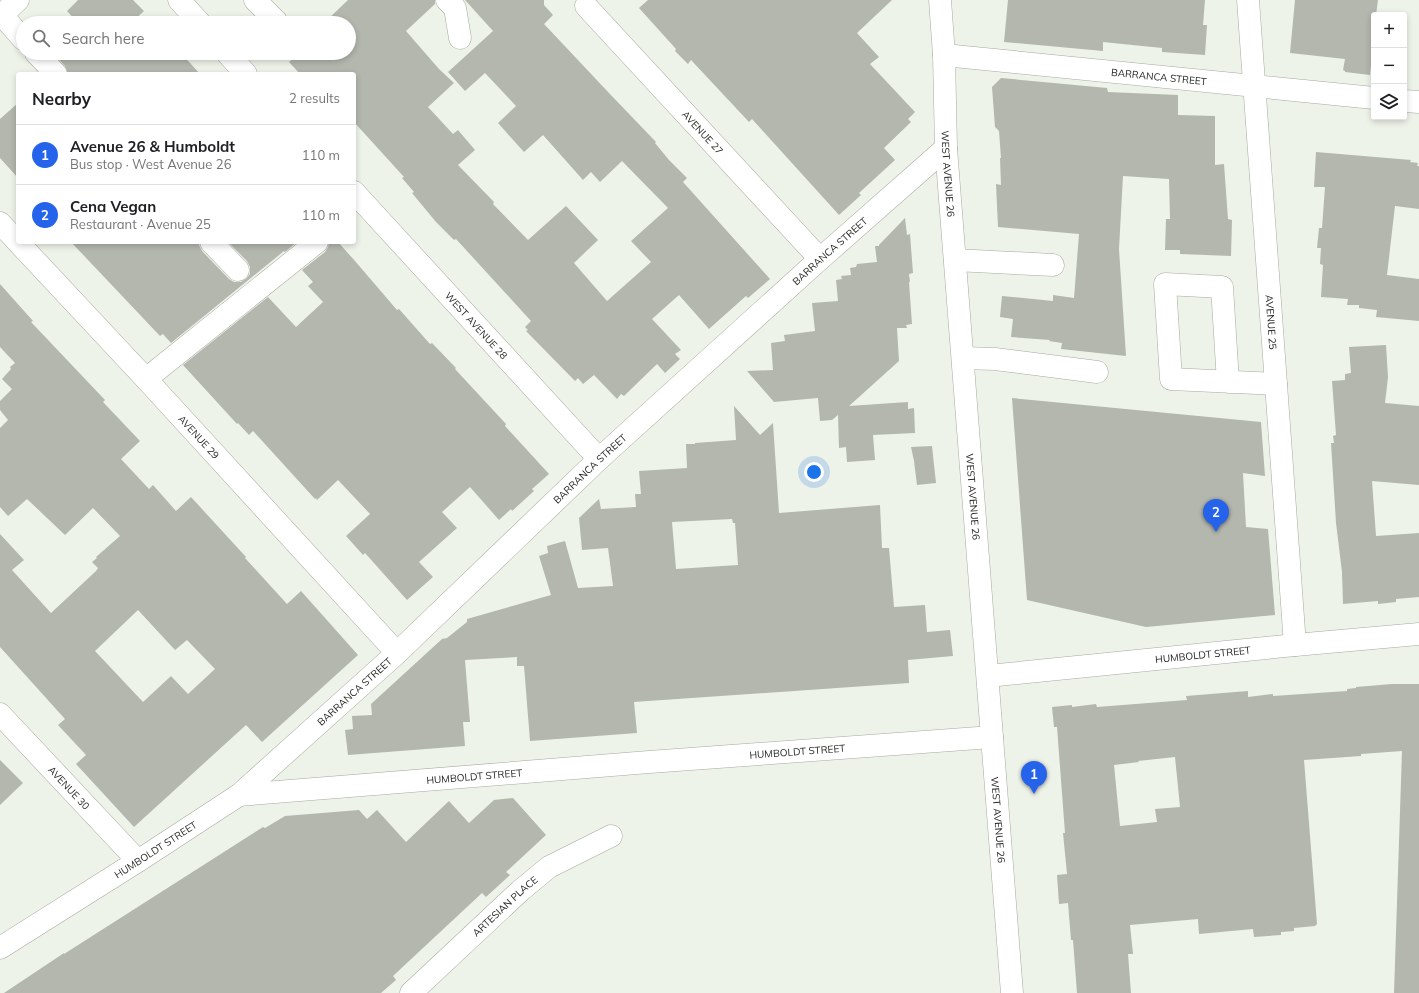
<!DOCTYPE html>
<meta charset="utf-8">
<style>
body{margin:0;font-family:Mulish,sans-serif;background:#f2f2f2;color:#202124}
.controls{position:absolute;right:12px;top:12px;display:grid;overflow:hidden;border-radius:4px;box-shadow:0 2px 6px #0003}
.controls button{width:36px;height:36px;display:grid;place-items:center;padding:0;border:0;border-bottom:1px solid #e0e0e0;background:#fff;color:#202124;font:20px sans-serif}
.you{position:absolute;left:814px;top:472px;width:14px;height:14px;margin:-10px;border:3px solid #fff;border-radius:50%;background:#1a73e8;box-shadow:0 0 0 6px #1a73e833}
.badge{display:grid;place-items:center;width:26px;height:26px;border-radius:50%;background:#2563eb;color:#fff;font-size:13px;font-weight:700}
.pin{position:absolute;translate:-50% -33px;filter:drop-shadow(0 1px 2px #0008)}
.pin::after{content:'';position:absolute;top:21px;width:14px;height:12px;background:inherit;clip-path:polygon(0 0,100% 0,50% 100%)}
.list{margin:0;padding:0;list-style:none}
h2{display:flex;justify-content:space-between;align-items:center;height:52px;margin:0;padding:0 16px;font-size:17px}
h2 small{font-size:13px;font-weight:400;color:#757577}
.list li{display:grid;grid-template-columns:26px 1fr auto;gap:12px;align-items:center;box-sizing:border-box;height:60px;padding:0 16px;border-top:1px solid #e0e0e0}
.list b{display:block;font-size:15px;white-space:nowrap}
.list p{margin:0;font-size:13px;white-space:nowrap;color:#757577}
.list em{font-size:13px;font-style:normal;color:#757577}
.icon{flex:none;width:22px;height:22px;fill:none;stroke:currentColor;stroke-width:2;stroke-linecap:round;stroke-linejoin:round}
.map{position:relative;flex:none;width:1419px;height:993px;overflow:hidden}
.search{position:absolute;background:#fff;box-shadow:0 2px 6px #0003;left:16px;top:16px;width:340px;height:44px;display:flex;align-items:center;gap:10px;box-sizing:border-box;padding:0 14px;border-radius:22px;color:#757577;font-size:15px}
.panel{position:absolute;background:#fff;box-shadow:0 2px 6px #0003;left:16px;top:72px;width:340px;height:172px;border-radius:4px}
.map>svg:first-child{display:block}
.building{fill:#b3b7ae;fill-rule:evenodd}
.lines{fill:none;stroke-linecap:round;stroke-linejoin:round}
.minor-casing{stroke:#a6aaa1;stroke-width:23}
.major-casing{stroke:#a6aaa1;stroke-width:23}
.minor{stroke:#fff;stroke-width:22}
.major{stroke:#fff;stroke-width:22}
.labels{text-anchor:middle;stroke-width:3;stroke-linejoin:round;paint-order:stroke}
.street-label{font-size:10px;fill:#252623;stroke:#eef3e9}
</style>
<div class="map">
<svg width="1419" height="993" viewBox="0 0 1419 993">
<rect width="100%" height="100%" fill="#eef3e9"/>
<!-- building -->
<path class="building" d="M 78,0 L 133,0 L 144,11 L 131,23 L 78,23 L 67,11 Z
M 348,0 L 435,0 L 435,4 L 406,31 L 439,69 L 454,83 L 428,107 L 453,134 L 458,130 L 475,150 L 458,165 L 494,202 L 493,204 L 528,240 L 566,206 L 598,240 L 574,263 L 607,301 L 651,262 L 631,241 L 668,208 L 622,161 L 600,182 L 591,172 L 583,180 L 543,135 L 524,152 L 498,123 L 516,106 L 485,73 L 465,91 L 448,72 L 493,31 L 465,0 L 544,0 L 544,5 L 553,15 L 544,24 L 609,93 L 656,142 L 655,143 L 669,160 L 687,178 L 683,182 L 770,279 L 748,298 L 746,296 L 709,329 L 679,295 L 652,319 L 681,350 L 675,354 L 680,359 L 665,373 L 657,364 L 624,396 L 621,394 L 617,399 L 594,375 L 583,384 L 578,378 L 575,381 L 526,331 L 528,330 L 525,327 L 531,321 L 456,239 L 454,240 L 436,222 L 412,193 L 414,192 L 402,178 L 404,177 L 354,122 L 354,74 L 300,74 L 289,62 L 299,53 L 349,53 L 349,23 L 324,23 Z
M 648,0 L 892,0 L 857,33 L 879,57 L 870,64 L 915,112 L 908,119 L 911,122 L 884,148 L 895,160 L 859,193 L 861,195 L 839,215 L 752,119 L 749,122 L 691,60 L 688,64 L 675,51 L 676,49 L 639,8 Z
M 1008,0 L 1205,0 L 1203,25 L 1207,25 L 1205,55 L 1162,52 L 1162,48 L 1103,42 L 1103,51 L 1004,42 Z
M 1295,0 L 1378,0 L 1376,15 L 1374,15 L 1374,34 L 1370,75 L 1345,72 L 1345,71 L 1343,70 L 1345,59 L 1290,53 Z
M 53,53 L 181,53 L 200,74 L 68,74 L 65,66 Z
M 1001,78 L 1107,88 L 1108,92 L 1178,95 L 1178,115 L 1215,116 L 1215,165 L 1224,164 L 1228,219 L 1232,220 L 1231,256 L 1180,254 L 1180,250 L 1165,250 L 1166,219 L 1170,219 L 1169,179 L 1123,176 L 1119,249 L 1126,356 L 1061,349 L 1062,343 L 1049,341 L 1050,340 L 1011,337 L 1013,319 L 1000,317 L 1002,296 L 1053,301 L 1053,295 L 1074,298 L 1079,234 L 998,227 L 996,184 L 1001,185 L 1000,158 L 1001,158 L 999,131 L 995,127 L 992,87 Z
M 18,103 L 18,178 L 0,158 L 0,119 Z
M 1316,152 L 1411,160 L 1410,162 L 1418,163 L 1417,166 L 1419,166 L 1419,209 L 1395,206 L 1387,275 L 1419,279 L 1419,321 L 1376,317 L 1377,310 L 1359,308 L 1359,305 L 1347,305 L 1348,299 L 1321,297 L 1323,265 L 1320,264 L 1321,248 L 1317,248 L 1319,228 L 1322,228 L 1325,187 L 1314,187 Z
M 905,218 L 907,235 L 910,234 L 913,273 L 909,274 L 910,282 L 909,282 L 912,324 L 906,325 L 907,328 L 897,328 L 899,361 L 849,406 L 908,402 L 908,409 L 914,408 L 915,433 L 873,435 L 875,460 L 847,462 L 846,447 L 839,448 L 838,415 L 832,420 L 820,421 L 818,398 L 774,402 L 747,371 L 773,370 L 771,343 L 785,341 L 784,335 L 815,331 L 812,303 L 838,301 L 836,280 L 842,279 L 841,276 L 851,275 L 850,268 L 856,267 L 857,264 L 877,262 L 875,246 L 879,246 L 879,245 Z
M 71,242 L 199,242 L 199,245 L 202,251 L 229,279 L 234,282 L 241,282 L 246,279 L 250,274 L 250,267 L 247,261 L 228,242 L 297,242 L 285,252 L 284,251 L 171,343 L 163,334 L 160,336 Z
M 329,242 L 338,242 L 355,261 L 397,310 L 399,309 L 430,344 L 432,343 L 456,368 L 455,369 L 506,424 L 505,426 L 549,474 L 532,489 L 534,491 L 512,511 L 511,509 L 499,520 L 470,487 L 442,512 L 457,528 L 419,562 L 433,577 L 407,600 L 365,553 L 363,555 L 346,536 L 370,514 L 338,480 L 317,500 L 316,498 L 315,499 L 253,431 L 249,435 L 238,423 L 237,424 L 183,365 L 268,297 L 296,327 L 323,302 L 308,286 L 313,282 L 302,270 L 325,252 L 328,247 Z
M 0,284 L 33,321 L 31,322 L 105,400 L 103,402 L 140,441 L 121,459 L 149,489 L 153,485 L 176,511 L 191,497 L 246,557 L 245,558 L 287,604 L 301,591 L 358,655 L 262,742 L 246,725 L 134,827 L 76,764 L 86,755 L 58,725 L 65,719 L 0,647 L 0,534 L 24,560 L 12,570 L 51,613 L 96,571 L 98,568 L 92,562 L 97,558 L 96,557 L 120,536 L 93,508 L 65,535 L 27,499 L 8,516 L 0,507 L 0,428 L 8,420 L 0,410 L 0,401 L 12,389 L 2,379 L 11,369 L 10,367 L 15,363 L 0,347 ZM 138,610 L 175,650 L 187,640 L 215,669 L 188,694 L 171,676 L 143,702 L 95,651 Z
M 1386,345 L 1388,377 L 1385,403 L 1419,406 L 1419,485 L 1372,481 L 1376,536 L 1419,533 L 1419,597 L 1396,599 L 1396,602 L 1378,604 L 1378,601 L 1343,604 L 1342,572 L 1336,523 L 1331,443 L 1334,443 L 1333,436 L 1336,435 L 1332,381 L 1345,380 L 1345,374 L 1351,373 L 1349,347 Z
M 1012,398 L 1261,422 L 1265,476 L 1243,473 L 1246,527 L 1268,529 L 1275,615 L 1146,627 L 1027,600 Z
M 734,406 L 760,435 L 773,423 L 779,513 L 880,505 L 882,548 L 889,548 L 894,607 L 925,605 L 927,632 L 950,630 L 953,656 L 908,660 L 909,683 L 634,702 L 637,733 L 530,741 L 524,666 L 517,666 L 517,657 L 465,660 L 470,722 L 463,722 L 465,746 L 348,755 L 345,730 L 353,729 L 352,716 L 372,715 L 371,704 L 442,639 L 447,638 L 467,622 L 467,619 L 551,595 L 539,556 L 548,553 L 547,546 L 565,541 L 578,588 L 613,586 L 608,548 L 582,550 L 579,518 L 599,499 L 601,509 L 636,507 L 635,494 L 641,494 L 639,471 L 687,468 L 686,444 L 695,444 L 695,443 L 736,440 ZM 732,519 L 733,523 L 735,523 L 738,565 L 676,569 L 672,522 Z
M 932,446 L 936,483 L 917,485 L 914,461 L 911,447 Z
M 1392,684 L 1419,684 L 1419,993 L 1394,993 L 1402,751 L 1361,754 L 1361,756 L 1304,760 L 1317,924 L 1315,926 L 1294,928 L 1294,931 L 1281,932 L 1281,935 L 1254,937 L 1253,929 L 1199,934 L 1198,919 L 1130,925 L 1133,954 L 1128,954 L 1131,993 L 1077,993 L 1073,940 L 1071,940 L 1068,903 L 1059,904 L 1057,875 L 1067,874 L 1063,833 L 1065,833 L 1057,727 L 1054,727 L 1052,707 L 1072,705 L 1072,707 L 1096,704 L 1097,707 L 1187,700 L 1186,696 L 1248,691 L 1248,697 L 1273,694 L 1273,696 L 1347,691 L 1347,689 L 1356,688 L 1356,687 ZM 1175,757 L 1180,807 L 1155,809 L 1157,822 L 1120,826 L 1114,765 L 1139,762 L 1138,761 Z
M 0,760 L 23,783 L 0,805 Z
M 513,798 L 546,835 L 506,872 L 510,875 L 486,897 L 482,893 L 393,976 L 396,980 L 381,993 L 4,993 L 64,953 L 64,954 L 263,827 L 265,828 L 285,816 L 359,810 L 367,819 L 377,810 L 406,842 L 449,801 L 469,823 L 494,800 Z"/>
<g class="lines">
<defs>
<g id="minor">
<path d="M 179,0 L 200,23"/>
<path d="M 255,0 L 276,21 L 274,23"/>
<path d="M 447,0 L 455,8 L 460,38"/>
<path id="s1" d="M 1248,0 L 1295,645"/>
<path id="s2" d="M 586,6 L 820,259"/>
<path d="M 2,15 L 23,39"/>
<path d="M 36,53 L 56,74"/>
<path d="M 227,53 L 246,74"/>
<path id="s3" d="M 944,55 L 1374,98"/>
<path d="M 1404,101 L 1419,102"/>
<path id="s4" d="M 354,192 L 599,459"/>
<path id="s5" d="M 0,223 L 146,379 L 397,653"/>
<path d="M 211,242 L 238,270"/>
<path d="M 955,260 L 1053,265"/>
<path d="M 963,358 L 995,359 L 1097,372"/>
<path d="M 146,379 L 317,242"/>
<path d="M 1228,382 L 1222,287 L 1165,284 L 1171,379 L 1276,384"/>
<path id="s6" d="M 988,676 L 1295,645 L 1419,634"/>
<path id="s7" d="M 0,714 L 138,861"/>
<path id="s8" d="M 239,795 L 649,762 L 992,737"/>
<path id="s9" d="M 0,948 L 138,861 L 239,795 L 397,653 L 599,459 L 820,259 L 946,148"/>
<path id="s10" d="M 411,993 L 520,891 L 549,867 L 611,836"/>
</g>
<g id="major">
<path id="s11" d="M 940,0 L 944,55 L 946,148 L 1012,993"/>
<path d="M 0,17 L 18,0"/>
</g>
</defs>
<!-- minor casing -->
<use href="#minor" class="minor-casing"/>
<!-- major casing -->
<use href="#major" class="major-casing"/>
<!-- minor -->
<use href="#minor" class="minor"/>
<!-- major -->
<use href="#major" class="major"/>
</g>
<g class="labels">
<!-- street labels -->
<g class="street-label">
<text dy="4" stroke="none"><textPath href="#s3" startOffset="216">BARRANCA STREET</textPath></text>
<text dy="4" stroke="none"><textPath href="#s2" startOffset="172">AVENUE 27</textPath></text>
<text dy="4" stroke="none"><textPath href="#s11" startOffset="174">WEST AVENUE 26</textPath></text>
<text dy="4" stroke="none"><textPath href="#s9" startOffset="1087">BARRANCA STREET</textPath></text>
<text dy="4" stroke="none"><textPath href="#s1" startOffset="323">AVENUE 25</textPath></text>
<text dy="4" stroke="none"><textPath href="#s4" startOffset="181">WEST AVENUE 28</textPath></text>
<text dy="4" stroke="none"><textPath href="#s5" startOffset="292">AVENUE 29</textPath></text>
<text dy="4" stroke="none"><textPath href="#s9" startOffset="763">BARRANCA STREET</textPath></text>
<text dy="4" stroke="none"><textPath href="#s11" startOffset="498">WEST AVENUE 26</textPath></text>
<text dy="4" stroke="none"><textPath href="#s6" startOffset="216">HUMBOLDT STREET</textPath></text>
<text dy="4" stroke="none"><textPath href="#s9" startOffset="439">BARRANCA STREET</textPath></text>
<text dy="4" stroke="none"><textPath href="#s8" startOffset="560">HUMBOLDT STREET</textPath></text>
<text dy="4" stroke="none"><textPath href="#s8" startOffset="236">HUMBOLDT STREET</textPath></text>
<text dy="4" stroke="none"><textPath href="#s7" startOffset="101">AVENUE 30</textPath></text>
<text dy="4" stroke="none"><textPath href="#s11" startOffset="822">WEST AVENUE 26</textPath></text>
<text dy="4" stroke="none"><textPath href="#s9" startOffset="184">HUMBOLDT STREET</textPath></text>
<text dy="4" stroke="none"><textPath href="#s10" startOffset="128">ARTESIAN PLACE</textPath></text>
</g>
</g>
</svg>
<div class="controls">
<button>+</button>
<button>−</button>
<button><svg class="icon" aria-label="layers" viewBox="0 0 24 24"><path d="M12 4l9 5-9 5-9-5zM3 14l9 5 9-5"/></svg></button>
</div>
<div class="you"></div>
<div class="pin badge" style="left:1034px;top:794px">1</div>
<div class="pin badge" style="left:1216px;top:532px">2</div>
<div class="search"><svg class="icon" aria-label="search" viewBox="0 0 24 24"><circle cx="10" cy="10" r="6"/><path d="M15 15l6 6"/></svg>Search here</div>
<section class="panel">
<h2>Nearby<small>2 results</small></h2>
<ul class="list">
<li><span class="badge">1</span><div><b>Avenue 26 &amp; Humboldt</b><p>Bus stop · West Avenue 26</p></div><em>110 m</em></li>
<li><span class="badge">2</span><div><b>Cena Vegan</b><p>Restaurant · Avenue 25</p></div><em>110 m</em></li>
</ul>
</section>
</div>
